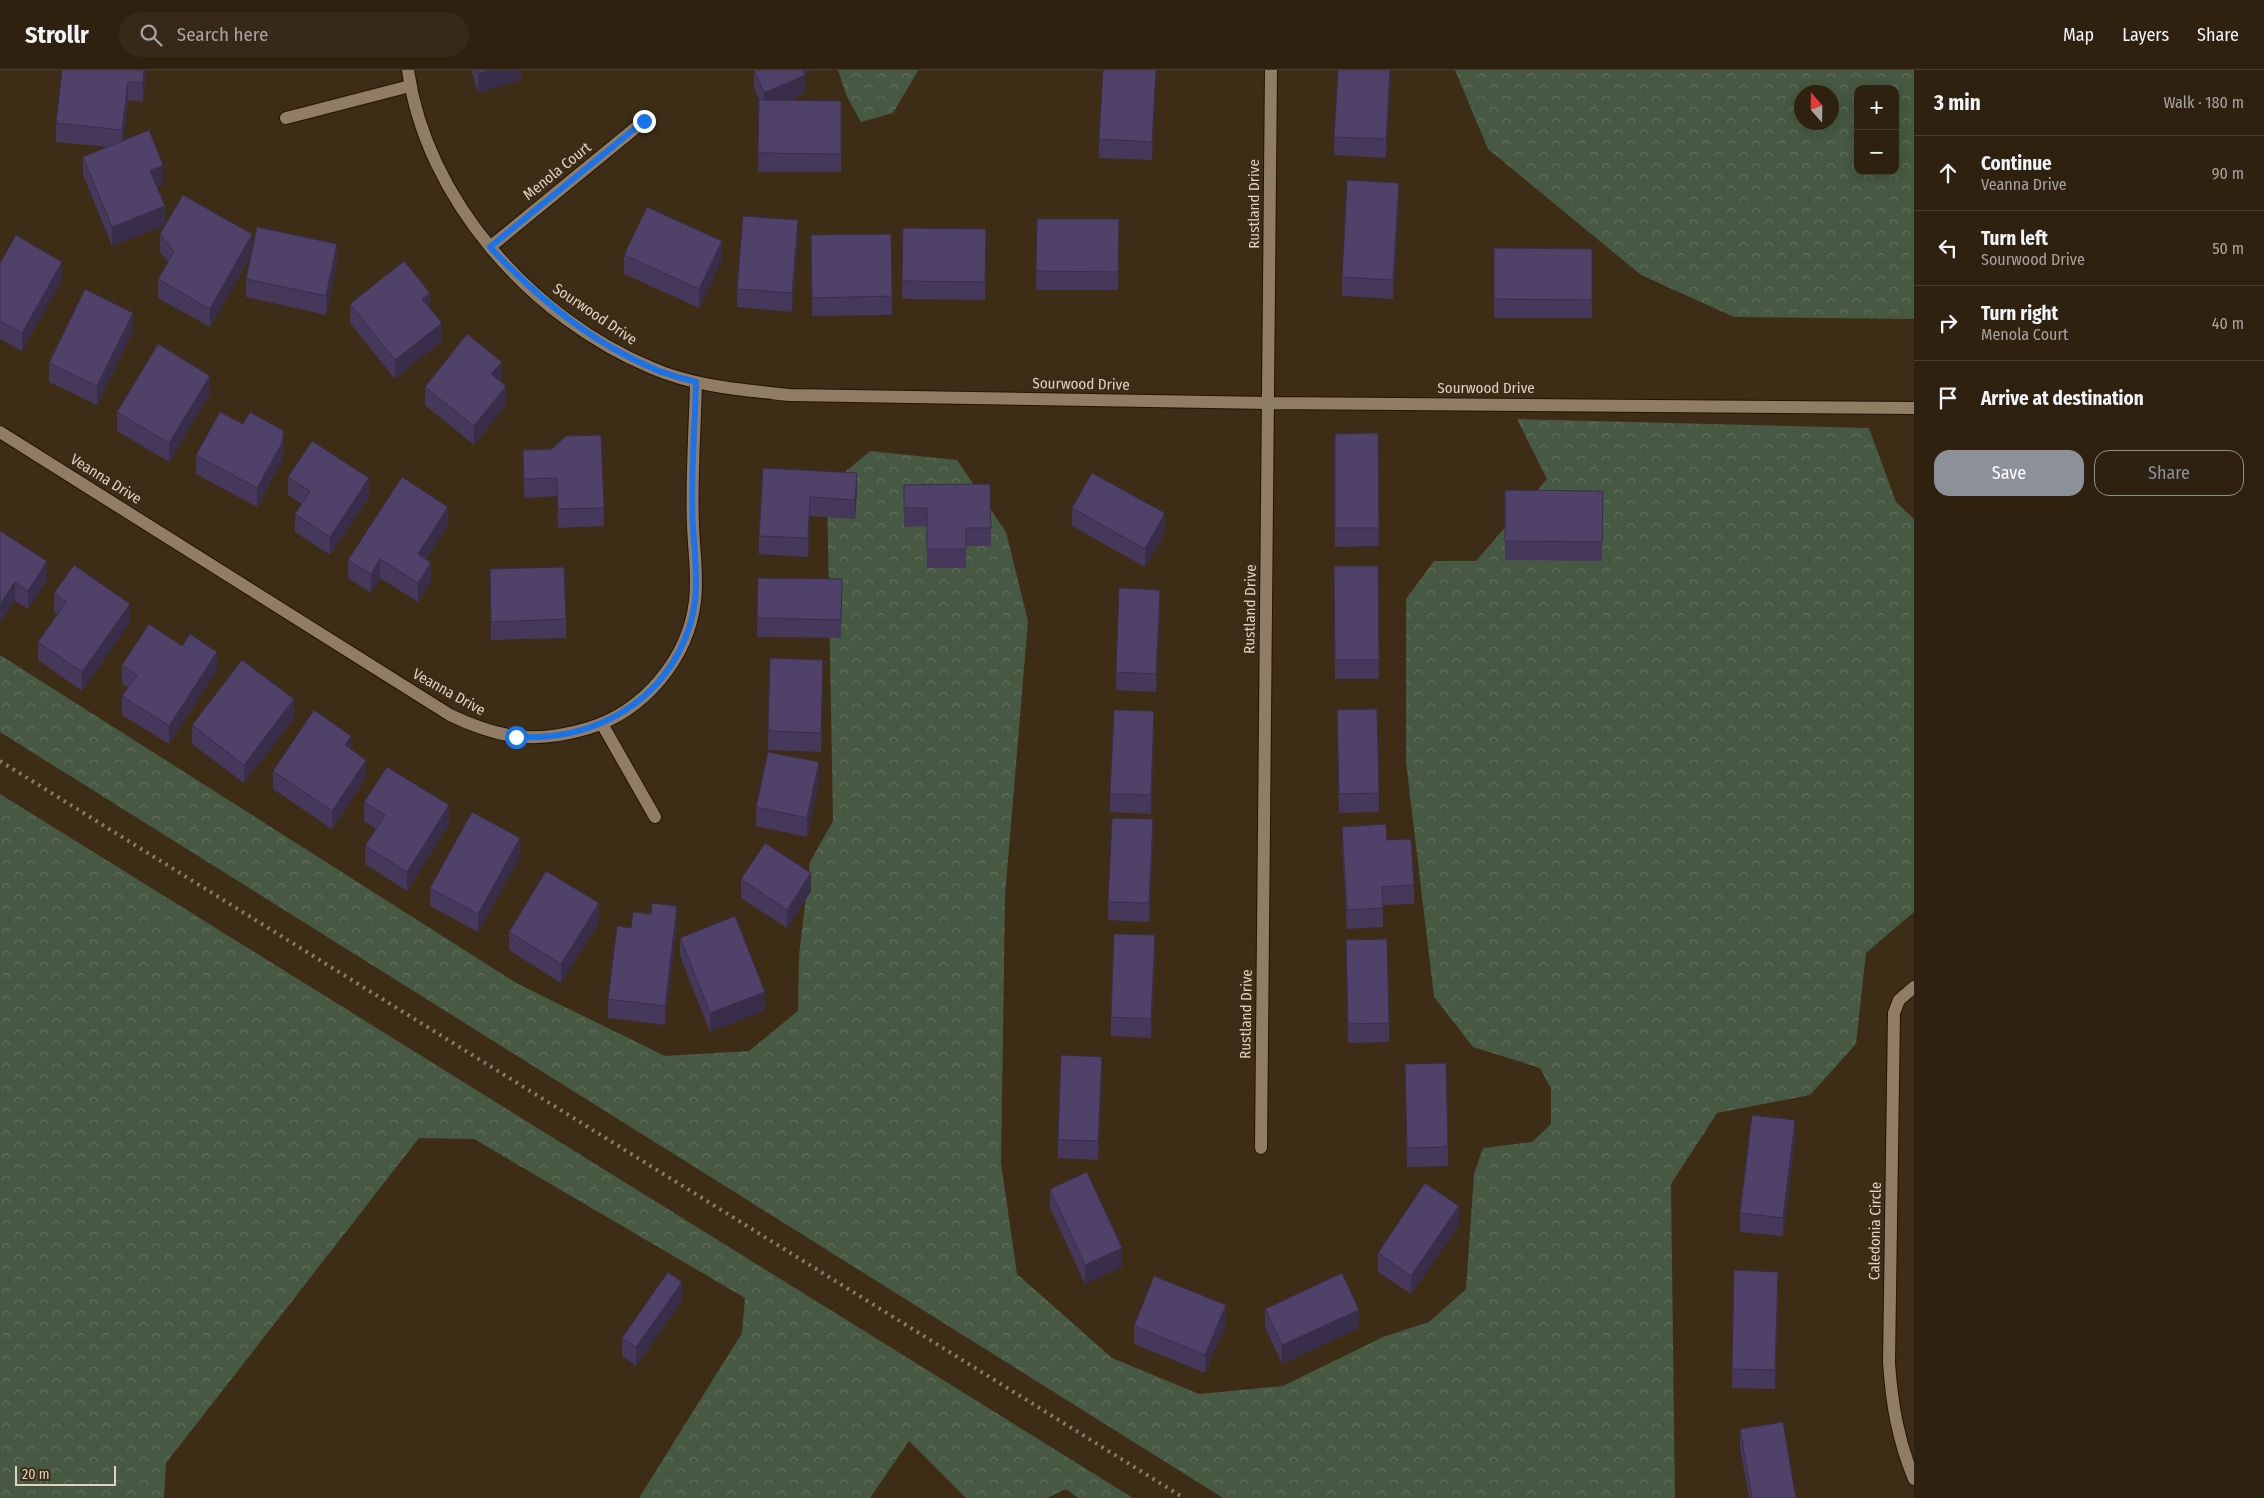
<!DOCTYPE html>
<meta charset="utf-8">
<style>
body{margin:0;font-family:"Fira Sans Condensed",sans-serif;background:#362919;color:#f1f3f6}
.controls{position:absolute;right:15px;top:15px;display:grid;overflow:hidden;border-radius:10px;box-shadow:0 2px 12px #0003}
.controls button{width:45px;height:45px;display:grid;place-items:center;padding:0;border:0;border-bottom:1px solid #493e30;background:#2e2110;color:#f1f3f6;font:25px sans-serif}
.compass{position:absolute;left:1794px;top:15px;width:45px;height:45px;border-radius:50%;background:#2e2110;box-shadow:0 2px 12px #0003;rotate:340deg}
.scale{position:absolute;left:15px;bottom:12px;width:101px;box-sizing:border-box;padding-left:5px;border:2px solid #ded3c6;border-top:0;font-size:14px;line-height:18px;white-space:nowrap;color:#ded3c6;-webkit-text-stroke:4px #3d2c16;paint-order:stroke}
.stop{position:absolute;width:15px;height:15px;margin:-11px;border:4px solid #1a73e8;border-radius:50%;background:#fff}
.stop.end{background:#1a73e8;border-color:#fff;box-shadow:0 1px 5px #0008}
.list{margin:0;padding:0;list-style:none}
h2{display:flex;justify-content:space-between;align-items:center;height:65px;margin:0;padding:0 20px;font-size:21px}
h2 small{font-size:16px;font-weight:400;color:#a7a39f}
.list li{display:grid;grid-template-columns:32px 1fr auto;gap:15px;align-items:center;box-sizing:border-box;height:75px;padding:0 20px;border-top:1px solid #493e30}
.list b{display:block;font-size:19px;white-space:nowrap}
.list p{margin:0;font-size:16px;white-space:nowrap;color:#a7a39f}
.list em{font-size:16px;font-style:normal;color:#a7a39f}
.actions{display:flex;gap:10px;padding:15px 20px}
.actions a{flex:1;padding:11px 0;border:1px solid #8c9099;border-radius:15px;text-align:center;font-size:18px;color:#8c9099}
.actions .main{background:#8c9099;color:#fff}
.icon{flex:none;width:28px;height:28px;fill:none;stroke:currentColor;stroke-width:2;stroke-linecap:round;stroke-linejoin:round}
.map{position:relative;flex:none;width:1914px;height:1428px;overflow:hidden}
header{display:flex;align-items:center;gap:30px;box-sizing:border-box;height:70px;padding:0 25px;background:#2e2110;border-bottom:1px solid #493e30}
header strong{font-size:24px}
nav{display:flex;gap:28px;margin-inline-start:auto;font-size:18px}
.search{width:350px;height:45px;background:#362919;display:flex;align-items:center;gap:12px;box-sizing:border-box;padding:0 18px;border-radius:28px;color:#a7a39f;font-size:19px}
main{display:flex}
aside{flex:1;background:#2e2110}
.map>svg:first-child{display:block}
.forest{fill:url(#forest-crowns);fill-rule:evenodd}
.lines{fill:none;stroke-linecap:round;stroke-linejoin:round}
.minor-casing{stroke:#241401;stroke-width:14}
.minor{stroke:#917d65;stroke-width:12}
.rail{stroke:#897b69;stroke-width:4;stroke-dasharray:2.5 5;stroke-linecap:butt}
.wall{fill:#45385a}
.shaded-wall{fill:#382e4a}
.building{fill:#504169;stroke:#382e4a}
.route{stroke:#1a73e8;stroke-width:6}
.labels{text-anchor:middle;stroke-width:5;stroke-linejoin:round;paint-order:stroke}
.street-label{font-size:15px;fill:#ded3c6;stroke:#3d2c16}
</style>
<header>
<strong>Strollr</strong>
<div class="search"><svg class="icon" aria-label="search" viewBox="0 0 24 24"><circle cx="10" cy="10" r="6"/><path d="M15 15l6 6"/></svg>Search here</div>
<nav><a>Map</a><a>Layers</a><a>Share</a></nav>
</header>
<main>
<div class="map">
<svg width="1914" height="1428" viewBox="0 0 1914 1428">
<defs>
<pattern id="forest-crowns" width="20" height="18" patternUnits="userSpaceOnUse" patternTransform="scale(1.25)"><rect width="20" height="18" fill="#475942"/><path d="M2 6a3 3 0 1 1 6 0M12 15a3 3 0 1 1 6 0" fill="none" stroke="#61705c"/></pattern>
</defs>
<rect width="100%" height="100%" fill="#3d2c16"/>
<!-- forest -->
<path class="forest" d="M 838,0 L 918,0 L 918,1 L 893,43 L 861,52 L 847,27 Z
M 1455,0 L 1914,0 L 1914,249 L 1734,247 L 1641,205 L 1488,79 ZM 1858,19 L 1895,19 L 1895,101 L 1858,101 ZM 1832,22 L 1832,52 L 1802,52 L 1802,22 Z
M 1517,349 L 1869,358 L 1896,432 L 1914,449 L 1914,842 L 1866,883 L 1856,974 L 1810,1025 L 1717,1043 L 1671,1114 L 1675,1428 L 1223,1428 L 0,662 L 0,585 L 518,914 L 665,986 L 749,981 L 798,941 L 799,885 L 810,792 L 833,751 L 827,417 L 870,381 L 957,390 L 1006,462 L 1028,551 L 1005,826 L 1001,1093 L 1017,1204 L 1112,1288 L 1199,1324 L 1283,1316 L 1383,1267 L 1429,1252 L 1466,1219 L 1474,1104 L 1483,1078 L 1532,1072 L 1551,1054 L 1551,1019 L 1540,998 L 1473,977 L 1434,927 L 1406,692 L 1406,529 L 1434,491 L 1476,491 L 1547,409 Z
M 0,724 L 1133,1428 L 1078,1428 L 1066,1419 L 1047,1428 L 966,1428 L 909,1371 L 870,1428 L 639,1428 L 742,1263 L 745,1228 L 474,1069 L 419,1068 L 166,1393 L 164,1428 L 0,1428 Z"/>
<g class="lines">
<defs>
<path id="minor" d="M 408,0 C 426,130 533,249 652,298 C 696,317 743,320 790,325 L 1269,333 L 1914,338
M 286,48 L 410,16
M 490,177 L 644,51
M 0,362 L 450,645 C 500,669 536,674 589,658 C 644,641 688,589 695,531 C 698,506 694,482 693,456 C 691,408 695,360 696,312
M 602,654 L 655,747
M 1914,917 L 1899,930 L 1894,943 L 1889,1293 C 1892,1335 1898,1370 1914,1409
M 1261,1078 L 1271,0"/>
</defs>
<!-- minor casing -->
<use href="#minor" class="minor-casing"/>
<!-- minor -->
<use href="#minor" class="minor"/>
<!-- rail -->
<path class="rail" d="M 0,691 L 1184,1428"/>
</g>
<!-- wall -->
<path class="wall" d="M 146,0 L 143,32 L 128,30 L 123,71 L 163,114 L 157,117 L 165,155 L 112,176 L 83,105 L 83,87 L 108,77 L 56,72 L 56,53 Z
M 471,0 L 521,0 L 521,10 L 478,23 Z
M 754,0 L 813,0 L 805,4 L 805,23 L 788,31 L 841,31 L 841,102 L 758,102 L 759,30 L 754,18 Z
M 1156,0 L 1152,90 L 1099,88 L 1099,69 Z
M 1391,0 L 1386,88 L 1334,85 L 1334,67 Z
M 1399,132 L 1393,229 L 1342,226 L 1342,207 Z
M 1037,149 L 1119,168 L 1118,220 L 1036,220 Z
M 986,159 L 985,230 L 902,229 L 902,211 Z
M 160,164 L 252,179 L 337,192 L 326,245 L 246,227 L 246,209 L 251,185 L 210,257 L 158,228 L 158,209 L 168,192 L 160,182 Z
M 891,164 L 892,245 L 812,246 L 811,165 Z
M 798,169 L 792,242 L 737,237 L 737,219 Z
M 1494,178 L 1592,179 L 1592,248 L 1494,248 Z
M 624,185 L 722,190 L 699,238 L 624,204 Z
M 0,193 L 62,210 L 22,281 L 0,269 Z
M 350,234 L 430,238 L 442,271 L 395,309 L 350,253 Z
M 133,261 L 97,335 L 49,312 L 49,293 Z
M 502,310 L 501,311 L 506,335 L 474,375 L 425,335 L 425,317 Z
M 210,324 L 169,392 L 117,361 L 117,342 Z
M 1378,363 L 1379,476 L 1335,477 L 1335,364 Z
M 284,379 L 282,391 L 257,437 L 196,404 L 196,385 Z
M 523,380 L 604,438 L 604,456 L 558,458 L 557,426 L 524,428 Z
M 763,398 L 857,422 L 855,449 L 810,446 L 808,487 L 759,484 L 759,466 Z
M 288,407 L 369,427 L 330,485 L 295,462 L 295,444 L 302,434 L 288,425 Z
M 990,414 L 991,476 L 966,476 L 966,498 L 927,498 L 927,456 L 904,457 L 904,415 Z
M 1505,420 L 1603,421 L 1602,491 L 1505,490 Z
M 1072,438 L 1165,462 L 1145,497 L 1072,456 Z
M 448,455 L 426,490 L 431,511 L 418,532 L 380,508 L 371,523 L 348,508 L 348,490 Z
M 0,461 L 47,510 L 28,539 L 15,531 Z
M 1334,496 L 1378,496 L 1379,609 L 1335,609 Z
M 490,499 L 566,549 L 566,568 L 491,570 Z
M 54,523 L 130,552 L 82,621 L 38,590 L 38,572 L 58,544 L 54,542 Z
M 842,528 L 841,568 L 757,567 L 757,548 Z
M 1160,538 L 1156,622 L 1116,620 L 1116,602 Z
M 122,595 L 217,600 L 169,674 L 122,645 L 122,626 L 128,617 L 122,614 Z
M 823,608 L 821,682 L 768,680 L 768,661 Z
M 1337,640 L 1379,723 L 1379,742 L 1339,743 Z
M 294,648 L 244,713 L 192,674 L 192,655 Z
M 1154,660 L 1151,744 L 1110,742 L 1110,724 Z
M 351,680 L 366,708 L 332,759 L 273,719 L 273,701 Z
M 819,711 L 807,767 L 756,756 L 756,737 Z
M 364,732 L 449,754 L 407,821 L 365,794 L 365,776 L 376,759 L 364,751 Z
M 1342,757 L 1387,770 L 1414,815 L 1414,834 L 1383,835 L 1383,857 L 1347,859 L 1342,775 Z
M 1153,768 L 1149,852 L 1108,850 L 1108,832 Z
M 520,787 L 478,862 L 430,836 L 430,818 Z
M 741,809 L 811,821 L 787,858 L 741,828 Z
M 599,852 L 561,913 L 509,880 L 509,862 Z
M 677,854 L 665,955 L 608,948 L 608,929 L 631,858 Z
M 680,868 L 765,940 L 710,962 L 680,886 Z
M 1346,870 L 1389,953 L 1389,972 L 1348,973 Z
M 1155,883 L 1151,968 L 1111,966 L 1111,947 Z
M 1405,994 L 1448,1077 L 1448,1096 L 1407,1097 Z
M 1102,1006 L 1098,1090 L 1058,1088 L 1058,1070 Z
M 1795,1068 L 1783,1166 L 1740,1162 L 1740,1143 Z
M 1050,1119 L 1122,1197 L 1085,1214 L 1050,1138 Z
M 1459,1155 L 1411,1224 L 1378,1202 L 1378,1183 Z
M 1778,1220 L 1775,1319 L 1732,1318 L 1732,1299 Z
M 682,1230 L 636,1296 L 622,1286 L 622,1268 Z
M 1265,1239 L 1359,1258 L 1282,1294 L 1265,1257 Z
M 1226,1254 L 1205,1303 L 1134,1274 L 1134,1256 Z
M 1740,1359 L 1796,1428 L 1749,1428 L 1740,1378 Z"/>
<!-- shaded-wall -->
<path class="shaded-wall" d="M 144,0 L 146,0 L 146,3 L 143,32 L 143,13 Z
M 492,0 L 521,0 L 521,10 L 478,23 L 478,4 Z
M 798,0 L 813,0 L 798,7 Z
M 1156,0 L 1156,8 L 1152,90 L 1152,72 Z
M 1390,0 L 1391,0 L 1391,6 L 1386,88 L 1386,69 Z
M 805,5 L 805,23 L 764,41 L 764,23 Z
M 128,12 L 128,30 L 122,78 L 122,60 Z
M 163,95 L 163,114 L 150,119 L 150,101 Z
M 1399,113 L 1399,132 L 1393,229 L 1393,210 Z
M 165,136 L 165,155 L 112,176 L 112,157 Z
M 798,150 L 798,169 L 792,242 L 792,223 Z
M 252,164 L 252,183 L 210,257 L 210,239 Z
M 722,171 L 722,190 L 699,238 L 699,219 Z
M 337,174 L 337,192 L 326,245 L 326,226 Z
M 62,192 L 62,210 L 22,281 L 22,263 Z
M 430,223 L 430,241 L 422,229 Z
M 133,243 L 133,261 L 97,335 L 97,316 Z
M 442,253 L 442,271 L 395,309 L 395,290 Z
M 502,292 L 502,310 L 491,322 L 491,304 Z
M 210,306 L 210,324 L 169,392 L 169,373 Z
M 506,316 L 506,335 L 474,375 L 474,356 Z
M 284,361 L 284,379 L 282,391 L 257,437 L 257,418 Z
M 857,403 L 857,422 L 855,449 L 855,430 Z
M 369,408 L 369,427 L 330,485 L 330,467 Z
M 810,427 L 810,446 L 808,487 L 808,468 Z
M 448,437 L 448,455 L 418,503 L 418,484 Z
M 1165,443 L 1165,462 L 1145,497 L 1145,479 Z
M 380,489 L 380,508 L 371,523 L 371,504 Z
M 47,491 L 47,510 L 28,539 L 28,521 Z
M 431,493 L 431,511 L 418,532 L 418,513 Z
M 15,512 L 15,531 L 0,553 L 0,534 Z
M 1160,520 L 1160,538 L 1156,622 L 1156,604 Z
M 130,534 L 130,552 L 82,621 L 82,602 Z
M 217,582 L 217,600 L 169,674 L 169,656 Z
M 823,590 L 823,608 L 821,682 L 821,663 Z
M 294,629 L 294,648 L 244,713 L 244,695 Z
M 1154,641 L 1154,660 L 1151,744 L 1151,725 Z
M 351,666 L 351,684 L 345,675 Z
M 366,690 L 366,708 L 332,759 L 332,741 Z
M 819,692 L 819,711 L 807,767 L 807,748 Z
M 449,735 L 449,754 L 407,821 L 407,802 Z
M 1153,749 L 1153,768 L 1149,852 L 1149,833 Z
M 520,768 L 520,787 L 478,862 L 478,844 Z
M 811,803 L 811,821 L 787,858 L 787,840 Z
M 599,833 L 599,852 L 561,913 L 561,894 Z
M 677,836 L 677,854 L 665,955 L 665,936 Z
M 1155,865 L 1155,883 L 1151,968 L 1151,949 Z
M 765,922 L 765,940 L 710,962 L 710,943 Z
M 1102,987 L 1102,1006 L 1098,1090 L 1098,1071 Z
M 1795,1050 L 1795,1068 L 1783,1166 L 1783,1148 Z
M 1459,1136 L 1459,1155 L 1411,1224 L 1411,1206 Z
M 1122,1178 L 1122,1197 L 1085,1214 L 1085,1195 Z
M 682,1212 L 682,1230 L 636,1296 L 636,1277 Z
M 1226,1235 L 1226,1254 L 1205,1303 L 1205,1285 Z
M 1359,1240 L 1359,1258 L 1282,1294 L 1282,1275 Z"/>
<!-- building -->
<path class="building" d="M 62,0 L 144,0 L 143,13 L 128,12 L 122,60 L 56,53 Z
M 477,0 L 492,0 L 478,4 Z
M 754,0 L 803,0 L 805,5 L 764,23 Z
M 1103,0 L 1156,0 L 1152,72 L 1099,69 Z
M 1338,0 L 1390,0 L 1386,69 L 1334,67 Z
M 759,30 L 841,31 L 841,84 L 758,83 Z
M 149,60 L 163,95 L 150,101 L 165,136 L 112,157 L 83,87 Z
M 1347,110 L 1399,113 L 1393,210 L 1342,207 Z
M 183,125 L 252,164 L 210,239 L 158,209 L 174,182 L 160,164 Z
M 647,137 L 722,171 L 699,219 L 624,185 Z
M 743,146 L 798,150 L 792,223 L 737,219 Z
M 1037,149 L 1119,149 L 1118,202 L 1036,201 Z
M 257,157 L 337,174 L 326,226 L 246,209 Z
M 903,158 L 986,159 L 985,212 L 902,211 Z
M 891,164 L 892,226 L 812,228 L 811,165 Z
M 16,165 L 62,192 L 22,263 L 0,251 L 0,193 Z
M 1494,178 L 1592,179 L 1592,230 L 1494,229 Z
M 404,191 L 430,223 L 422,229 L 442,253 L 395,290 L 350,234 Z
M 85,219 L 133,243 L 97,316 L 49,293 Z
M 467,264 L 502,292 L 491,304 L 506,316 L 474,356 L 425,317 Z
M 158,274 L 210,306 L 169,373 L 117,342 Z
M 220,342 L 243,354 L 250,342 L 284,361 L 282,373 L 257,418 L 196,385 Z
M 1378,363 L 1379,458 L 1335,458 L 1335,364 Z
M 601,365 L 604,438 L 558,439 L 557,408 L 524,409 L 523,380 L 552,379 L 566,366 Z
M 312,371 L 369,408 L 330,467 L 295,444 L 310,421 L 288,407 Z
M 763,398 L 857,403 L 855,430 L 810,427 L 808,468 L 759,466 Z
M 1092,403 L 1165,443 L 1145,479 L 1072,438 Z
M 402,407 L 448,437 L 418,484 L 431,493 L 418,513 L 380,489 L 371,504 L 348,490 Z
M 990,414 L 991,458 L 966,458 L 966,479 L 927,479 L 927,438 L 904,438 L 904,415 Z
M 1505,420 L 1603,421 L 1602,472 L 1505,471 Z
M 0,461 L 47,491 L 28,521 L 15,512 L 0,534 Z
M 74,495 L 130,534 L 82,602 L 38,572 L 66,532 L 54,523 Z
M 1334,496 L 1378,496 L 1379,590 L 1335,590 Z
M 564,497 L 566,549 L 491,552 L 490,499 Z
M 758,508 L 842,509 L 841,550 L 757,548 Z
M 1119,518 L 1160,520 L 1156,604 L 1116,602 Z
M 149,554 L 182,576 L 190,564 L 217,582 L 169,656 L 122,626 L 137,605 L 122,595 Z
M 770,588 L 823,590 L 821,663 L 768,661 Z
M 242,590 L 294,629 L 244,695 L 192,655 Z
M 1377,639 L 1379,723 L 1339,724 L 1337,640 Z
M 314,640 L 351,666 L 345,675 L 366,690 L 332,741 L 273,701 Z
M 1114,640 L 1154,641 L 1151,725 L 1110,724 Z
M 768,682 L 819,692 L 807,748 L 756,737 Z
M 387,697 L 449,735 L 407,802 L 365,776 L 385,745 L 364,732 Z
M 472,742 L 520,768 L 478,844 L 430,818 Z
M 1112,748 L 1153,749 L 1149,833 L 1108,832 Z
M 1386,754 L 1387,770 L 1411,769 L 1414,815 L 1382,817 L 1383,838 L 1347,840 L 1342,757 Z
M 765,773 L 811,803 L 787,840 L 741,809 Z
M 546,801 L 599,833 L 561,894 L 509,862 Z
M 652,833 L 677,836 L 665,936 L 608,929 L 617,856 L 631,858 L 633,842 L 651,844 Z
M 735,846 L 765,922 L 710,943 L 680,868 Z
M 1114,864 L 1155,865 L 1151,949 L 1111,947 Z
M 1387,869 L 1389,953 L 1348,954 L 1346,870 Z
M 1061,985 L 1102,987 L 1098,1071 L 1058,1070 Z
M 1446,993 L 1448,1077 L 1407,1078 L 1405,994 Z
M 1752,1045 L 1795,1050 L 1783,1148 L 1740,1143 Z
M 1087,1102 L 1122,1178 L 1085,1195 L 1050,1119 Z
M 1425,1113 L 1459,1136 L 1411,1206 L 1378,1183 Z
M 1734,1200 L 1778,1202 L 1775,1300 L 1732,1299 Z
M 668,1202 L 682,1212 L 636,1277 L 622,1268 Z
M 1342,1203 L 1359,1240 L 1282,1275 L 1265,1239 Z
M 1154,1206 L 1226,1235 L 1205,1285 L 1134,1256 Z
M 1783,1352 L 1796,1428 L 1752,1428 L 1740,1359 Z"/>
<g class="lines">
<!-- route -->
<path class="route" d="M 516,667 C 594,671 665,633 690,555 C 700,523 695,489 693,457 C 690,409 695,360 696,312 C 681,308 665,304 652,298 C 588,271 536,227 490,177 L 644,51"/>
</g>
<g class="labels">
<!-- street labels -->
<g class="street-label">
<text transform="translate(557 101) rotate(-39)" y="5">Menola Court</text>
<text transform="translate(1254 134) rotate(-90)" y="5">Rustland Drive</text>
<text transform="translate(595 244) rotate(34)" y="5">Sourwood Drive</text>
<text transform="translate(1081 314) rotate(1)" y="5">Sourwood Drive</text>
<text x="1486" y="323">Sourwood Drive</text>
<text transform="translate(106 409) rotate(32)" y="5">Veanna Drive</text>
<text transform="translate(1250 539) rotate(-89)" y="5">Rustland Drive</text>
<text transform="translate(449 622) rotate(29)" y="5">Veanna Drive</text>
<text transform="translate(1246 944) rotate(-89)" y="5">Rustland Drive</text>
<text transform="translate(1875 1161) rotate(-89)" y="5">Caledonia Circle</text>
</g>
</g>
</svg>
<div class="controls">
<button>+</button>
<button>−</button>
</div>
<svg class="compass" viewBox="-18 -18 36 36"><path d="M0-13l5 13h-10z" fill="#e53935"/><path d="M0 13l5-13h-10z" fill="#a7a39f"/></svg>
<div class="scale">20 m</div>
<div class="stop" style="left:516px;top:667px"></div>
<div class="stop end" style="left:644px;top:51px"></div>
</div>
<aside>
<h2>3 min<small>Walk · 180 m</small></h2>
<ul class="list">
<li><svg class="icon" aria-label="ahead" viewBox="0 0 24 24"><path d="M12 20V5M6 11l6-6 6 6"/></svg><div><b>Continue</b><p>Veanna Drive</p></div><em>90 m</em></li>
<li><svg class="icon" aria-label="left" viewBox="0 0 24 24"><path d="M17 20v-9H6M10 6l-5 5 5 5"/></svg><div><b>Turn left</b><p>Sourwood Drive</p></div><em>50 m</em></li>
<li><svg class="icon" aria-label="right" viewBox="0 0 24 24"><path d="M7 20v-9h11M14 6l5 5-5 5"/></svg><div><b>Turn right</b><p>Menola Court</p></div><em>40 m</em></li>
<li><svg class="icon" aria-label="arrive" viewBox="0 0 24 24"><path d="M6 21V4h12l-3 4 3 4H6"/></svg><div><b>Arrive at destination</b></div></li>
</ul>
<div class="actions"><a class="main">Save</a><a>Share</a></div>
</aside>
</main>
